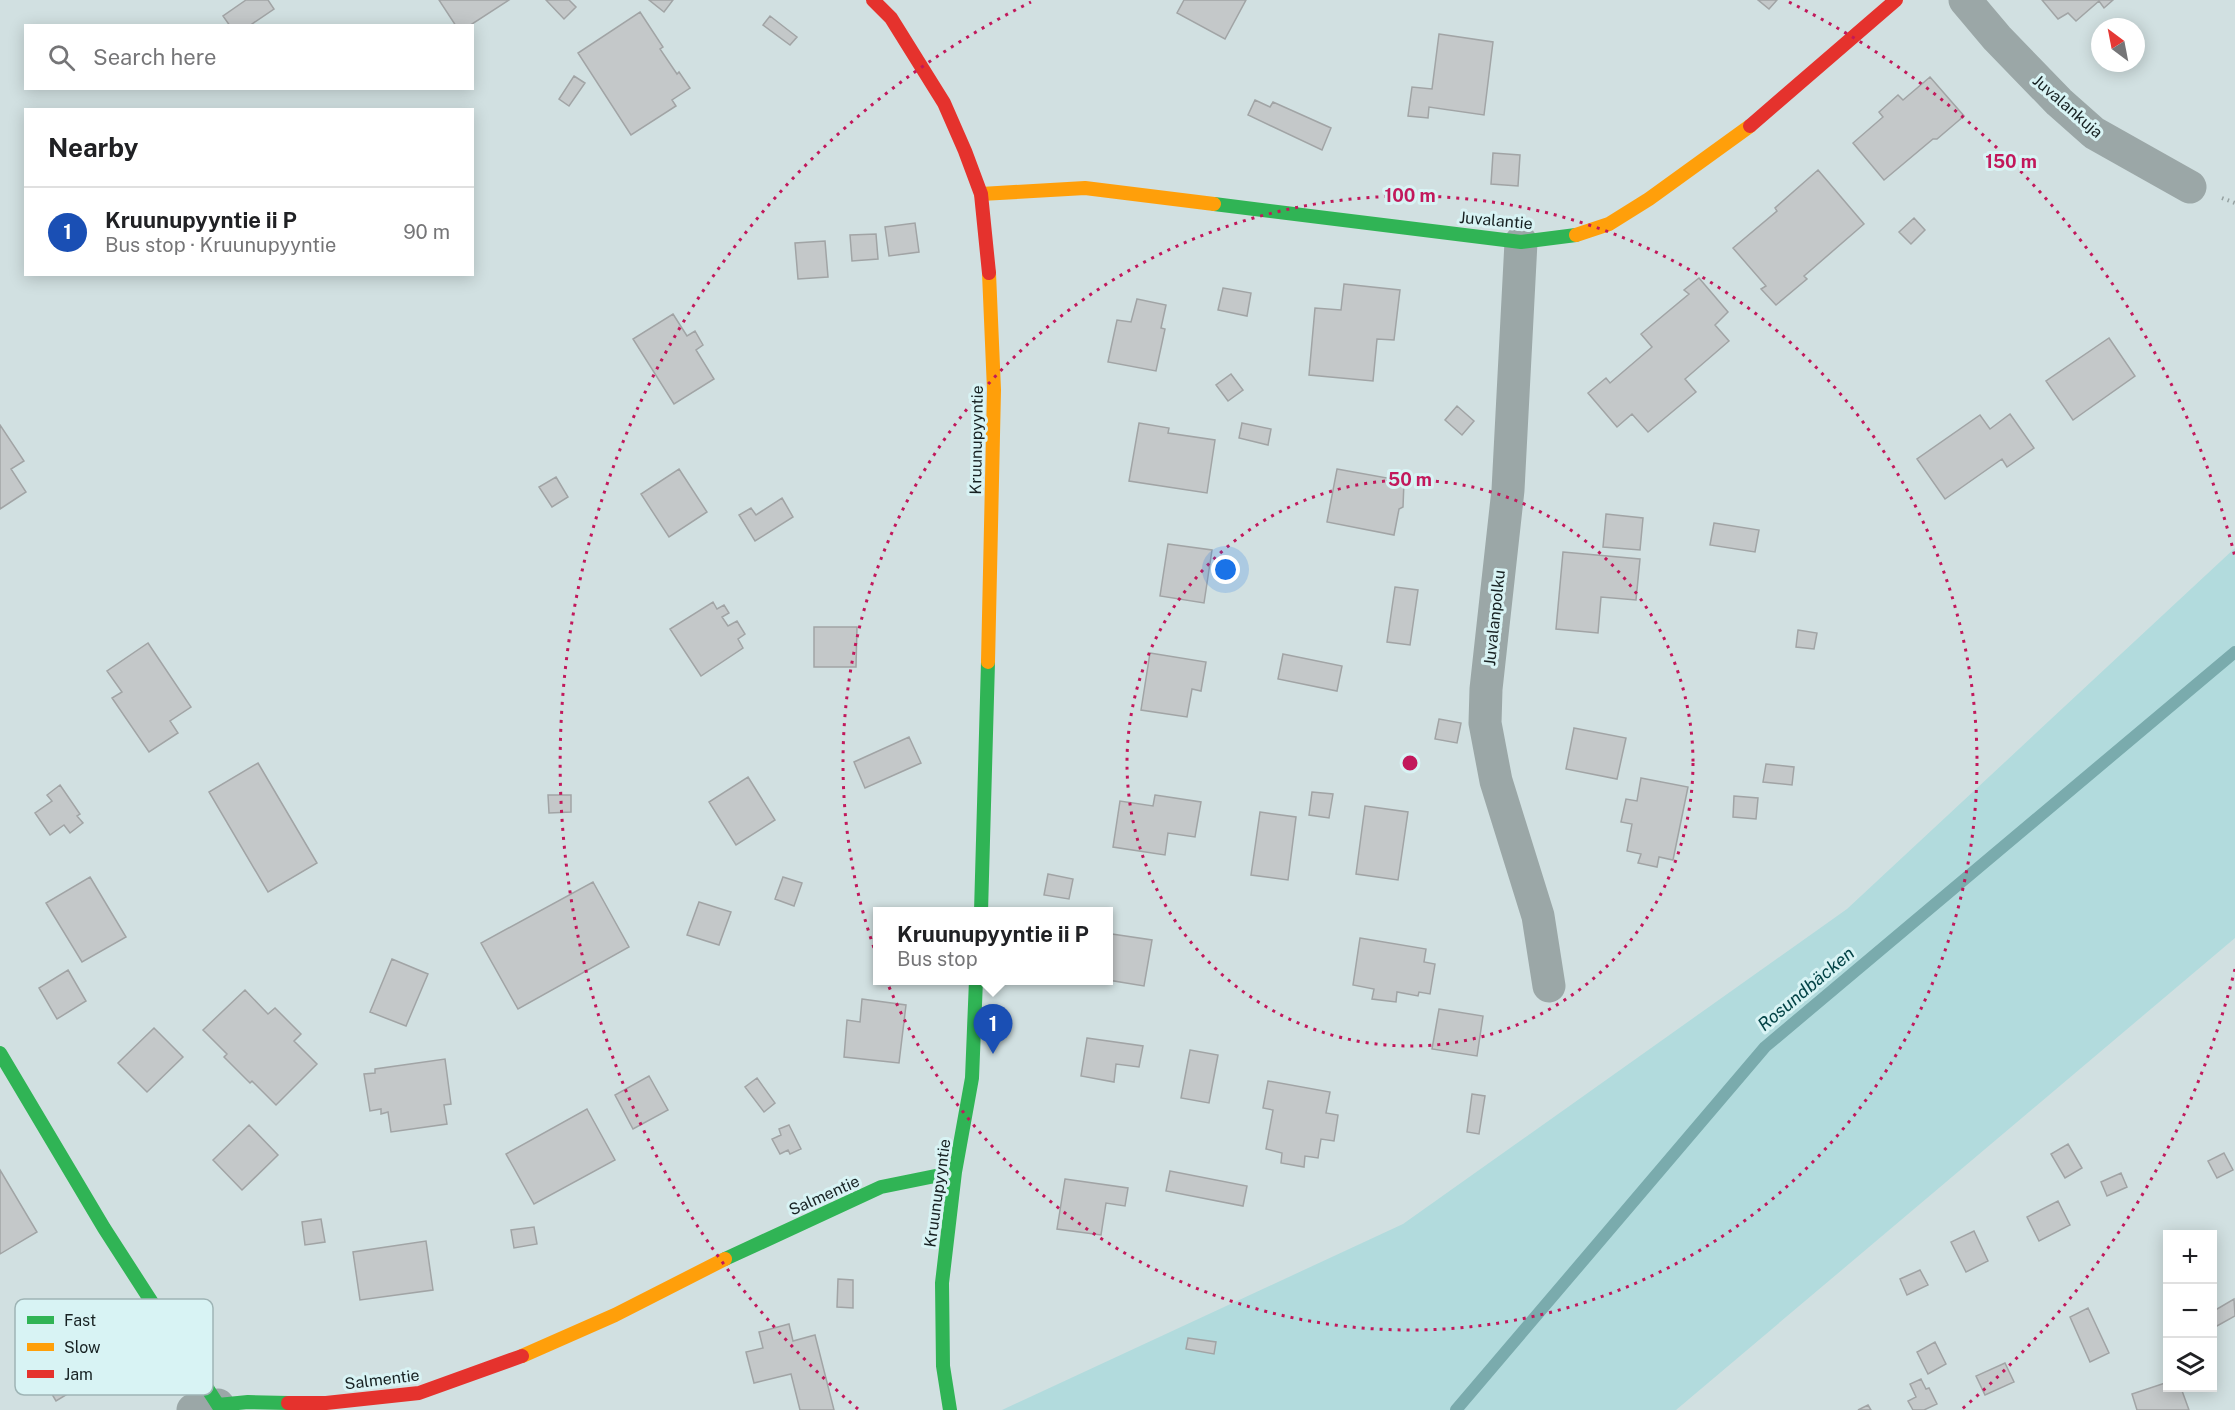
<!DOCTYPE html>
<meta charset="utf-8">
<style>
body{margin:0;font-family:"Public Sans",sans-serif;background:#f2f2f2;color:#202124}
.controls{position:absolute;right:18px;bottom:18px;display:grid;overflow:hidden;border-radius:0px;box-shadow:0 3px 15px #0003}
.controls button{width:54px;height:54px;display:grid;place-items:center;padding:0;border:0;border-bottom:2px solid #e0e0e0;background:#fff;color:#202124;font:30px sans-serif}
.compass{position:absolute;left:2091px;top:18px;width:54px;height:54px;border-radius:50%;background:#fff;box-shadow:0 3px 15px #0003;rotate:328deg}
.you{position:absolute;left:1226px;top:570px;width:21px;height:21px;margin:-15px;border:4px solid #fff;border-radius:50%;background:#1a73e8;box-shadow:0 0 0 9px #1a73e833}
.badge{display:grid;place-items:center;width:39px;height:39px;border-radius:50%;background:#586465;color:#fff;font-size:20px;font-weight:700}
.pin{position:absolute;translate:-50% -50px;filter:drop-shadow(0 2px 3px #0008)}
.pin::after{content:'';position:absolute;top:32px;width:21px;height:18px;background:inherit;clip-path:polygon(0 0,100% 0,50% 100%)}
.popup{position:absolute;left:873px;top:907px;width:240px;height:78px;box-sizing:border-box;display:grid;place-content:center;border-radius:0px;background:#fff;filter:drop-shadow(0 2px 4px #0005);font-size:20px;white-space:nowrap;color:#757577}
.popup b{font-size:22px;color:#202124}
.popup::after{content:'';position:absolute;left:50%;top:100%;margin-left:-12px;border:12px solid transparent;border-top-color:#fff}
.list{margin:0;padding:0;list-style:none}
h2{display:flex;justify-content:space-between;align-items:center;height:78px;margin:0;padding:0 24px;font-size:26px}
h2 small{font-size:20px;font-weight:400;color:#757577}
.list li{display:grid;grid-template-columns:39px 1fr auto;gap:18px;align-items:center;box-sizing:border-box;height:90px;padding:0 24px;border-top:2px solid #e0e0e0}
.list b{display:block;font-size:22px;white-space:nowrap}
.list p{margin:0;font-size:20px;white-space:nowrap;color:#757577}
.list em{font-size:20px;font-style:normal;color:#757577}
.icon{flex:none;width:33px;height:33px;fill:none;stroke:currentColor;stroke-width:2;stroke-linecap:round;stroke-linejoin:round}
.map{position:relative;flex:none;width:2235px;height:1410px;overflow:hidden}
.search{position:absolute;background:#fff;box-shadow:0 3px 15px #0003;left:24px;top:24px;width:450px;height:66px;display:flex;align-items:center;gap:15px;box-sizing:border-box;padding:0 21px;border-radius:0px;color:#757577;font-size:22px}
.panel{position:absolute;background:#fff;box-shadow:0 3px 15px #0003;left:24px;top:108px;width:450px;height:168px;border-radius:0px}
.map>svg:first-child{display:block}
.green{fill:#b2dbdd}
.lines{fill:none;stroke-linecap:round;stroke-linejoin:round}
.stream{stroke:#7aabad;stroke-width:12}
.building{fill:#c4c8c9;stroke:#a1a4a5;stroke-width:1.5}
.path{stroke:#96a1a1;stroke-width:4;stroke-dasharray:1.5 4.5;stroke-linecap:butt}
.street{stroke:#9ba7a7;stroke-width:33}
.fast{stroke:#30b455;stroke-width:14}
.slow{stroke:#ff9f0a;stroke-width:14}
.jam{stroke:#e5322d;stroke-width:14}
.ring{fill:none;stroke:#c2185b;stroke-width:3;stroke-dasharray:3 6}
.labels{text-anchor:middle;stroke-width:6;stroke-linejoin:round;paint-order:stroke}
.street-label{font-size:16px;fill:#172122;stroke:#d8f3f4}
.water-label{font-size:18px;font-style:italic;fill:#034346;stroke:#d8f3f4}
.key{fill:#d8f3f4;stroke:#9eb4b5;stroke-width:1.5}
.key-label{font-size:16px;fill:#172122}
.centre{fill:#c2185b;stroke:#d8f3f4;stroke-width:3}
.ring-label{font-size:18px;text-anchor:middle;font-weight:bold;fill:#c2185b;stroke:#d8f3f4;stroke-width:6;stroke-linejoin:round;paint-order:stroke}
</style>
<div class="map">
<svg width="2235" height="1410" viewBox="0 0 2235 1410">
<rect width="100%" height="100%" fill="#d1e0e1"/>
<!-- green -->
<path class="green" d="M 2235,548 L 2235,938 L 1676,1410 L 1002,1410 L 1403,1224 L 1847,909 Z"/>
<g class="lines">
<!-- stream -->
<path class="stream" d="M 1456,1410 L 1765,1047 L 2235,652"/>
</g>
<!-- building -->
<path class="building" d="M 246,0 L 268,0 L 274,9 L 249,26 L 230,26 L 223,16 Z
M 439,0 L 509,0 L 469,26 L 456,26 Z
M 546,0 L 569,0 L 576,7 L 564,19 Z
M 649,0 L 673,0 L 664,12 Z
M 1184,0 L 1246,0 L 1225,39 L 1177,13 Z
M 1758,0 L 1777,0 L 1769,9 Z
M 2042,0 L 2113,0 L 2104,8 L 2099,1 L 2076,21 L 2068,13 L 2058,19 Z
M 640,12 L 663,47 L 660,49 L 677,74 L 679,72 L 690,88 L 672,100 L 676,106 L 631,135 L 578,53 Z
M 770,16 L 797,37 L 790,45 L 763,25 Z
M 1439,34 L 1493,42 L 1484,115 L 1429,107 L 1428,118 L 1408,116 L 1412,87 L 1432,89 Z
M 574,76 L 585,83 L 569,106 L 559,99 Z
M 1930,77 L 1964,116 L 1937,139 L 1933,139 L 1884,180 L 1853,143 L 1883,117 L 1879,112 L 1898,95 L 1903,100 Z
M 1255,100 L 1270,107 L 1273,102 L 1331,128 L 1322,150 L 1248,115 Z
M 1493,153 L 1520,155 L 1518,186 L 1491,184 Z
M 1818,170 L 1864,224 L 1804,276 L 1807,279 L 1776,305 L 1761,289 L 1766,286 L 1733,248 L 1777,211 L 1775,208 Z
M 1914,218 L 1925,230 L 1911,244 L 1899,232 Z
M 915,223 L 919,252 L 889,256 L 885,227 Z
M 876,234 L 878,259 L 852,261 L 850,235 Z
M 825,241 L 828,277 L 798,279 L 795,243 Z
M 1699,278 L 1728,312 L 1715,325 L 1729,341 L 1685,379 L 1696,392 L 1648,432 L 1632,414 L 1617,427 L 1588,393 L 1606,378 L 1610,383 L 1652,347 L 1641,334 L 1689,294 L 1684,290 Z
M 1344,284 L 1400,290 L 1394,340 L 1377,339 L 1373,381 L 1309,375 L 1315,308 L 1341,310 Z
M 1223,288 L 1251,293 L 1247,316 L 1218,310 Z
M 1137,299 L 1166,305 L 1161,328 L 1165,329 L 1156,371 L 1108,362 L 1117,320 L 1131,322 Z
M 673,314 L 687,336 L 695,331 L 703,345 L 696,350 L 714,379 L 674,404 L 633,339 Z
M 2109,338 L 2135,376 L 2073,420 L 2046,381 Z
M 1231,374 L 1243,390 L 1228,401 L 1216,385 Z
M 1457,406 L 1474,421 L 1462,435 L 1445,420 Z
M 2010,414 L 2034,448 L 2007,467 L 2002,459 L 1945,499 L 1917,459 L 1980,415 L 1990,429 Z
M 1139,423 L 1169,428 L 1168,433 L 1215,440 L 1207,493 L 1129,481 Z
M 1242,423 L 1271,429 L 1268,445 L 1239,438 Z
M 0,425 L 24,461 L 11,469 L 26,492 L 0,509 Z
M 679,469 L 707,512 L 669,537 L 641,494 Z
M 1337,469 L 1404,481 L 1403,507 L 1399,509 L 1394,535 L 1327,522 Z
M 556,477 L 568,497 L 552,507 L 539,487 Z
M 782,498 L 793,517 L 755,541 L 739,515 L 751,508 L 756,515 Z
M 1606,514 L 1643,518 L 1640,550 L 1603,547 Z
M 1714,523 L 1759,530 L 1755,552 L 1710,545 Z
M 1168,544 L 1212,550 L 1204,603 L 1160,596 Z
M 1563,552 L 1640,559 L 1636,600 L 1601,597 L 1598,633 L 1556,629 Z
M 1395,587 L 1418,590 L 1410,645 L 1387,642 Z
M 713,602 L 717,609 L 724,605 L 729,613 L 722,617 L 728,626 L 737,621 L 745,634 L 738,639 L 743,648 L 701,676 L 670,629 Z
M 814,627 L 857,627 L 856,667 L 814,667 Z
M 1798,630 L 1817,633 L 1814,649 L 1796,647 Z
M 148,643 L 191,707 L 170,721 L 178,733 L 149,752 L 112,698 L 122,692 L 107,671 Z
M 1150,653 L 1206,662 L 1201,691 L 1192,689 L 1187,717 L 1141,710 Z
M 1283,654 L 1342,666 L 1337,691 L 1278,679 Z
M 1439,719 L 1461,723 L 1457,743 L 1435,739 Z
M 1574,728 L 1626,738 L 1617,779 L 1566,769 Z
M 909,737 L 921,763 L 865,788 L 854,762 Z
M 258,763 L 317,863 L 268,892 L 209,792 Z
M 1766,764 L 1794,767 L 1792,785 L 1763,782 Z
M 748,777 L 775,820 L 736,845 L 709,802 Z
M 1641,778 L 1688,787 L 1673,860 L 1659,857 L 1657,867 L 1638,863 L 1641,854 L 1627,851 L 1632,824 L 1621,822 L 1626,799 L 1637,801 Z
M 60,785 L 80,814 L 77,816 L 83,823 L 70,833 L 64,825 L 50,835 L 35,813 L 52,801 L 47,795 Z
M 1312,792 L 1333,794 L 1329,818 L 1309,815 Z
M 548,795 L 571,795 L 571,812 L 549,813 Z
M 1155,795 L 1201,802 L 1195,837 L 1168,833 L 1165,855 L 1113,847 L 1120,801 L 1153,806 Z
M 1734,796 L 1758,798 L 1756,819 L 1733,817 Z
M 1365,806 L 1408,812 L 1398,880 L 1356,874 Z
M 1260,812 L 1296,817 L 1288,880 L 1251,875 Z
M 1048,874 L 1073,879 L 1069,899 L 1044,895 Z
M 90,877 L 126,937 L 82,962 L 46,903 Z
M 783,877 L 802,883 L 794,906 L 775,899 Z
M 593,882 L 629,947 L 518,1009 L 481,943 Z
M 699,902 L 731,912 L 719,945 L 687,935 Z
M 1112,934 L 1152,940 L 1144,986 L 1108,980 L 1108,958 Z
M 1360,938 L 1426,949 L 1424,962 L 1435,964 L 1430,994 L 1419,992 L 1418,996 L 1397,992 L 1396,1002 L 1372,999 L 1374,989 L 1353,985 Z
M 392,959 L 428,974 L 406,1026 L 370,1012 Z
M 68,970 L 86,1001 L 57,1019 L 39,988 Z
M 245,990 L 268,1014 L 275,1008 L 301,1034 L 294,1041 L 317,1064 L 276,1105 L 252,1081 L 250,1083 L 224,1057 L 227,1054 L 203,1030 Z
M 862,999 L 906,1005 L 899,1063 L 844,1057 L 847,1020 L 860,1022 Z
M 1439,1009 L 1483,1016 L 1477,1056 L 1432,1049 Z
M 154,1028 L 183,1057 L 147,1092 L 118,1063 Z
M 1087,1038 L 1143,1046 L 1139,1067 L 1116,1064 L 1114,1082 L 1081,1076 Z
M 1190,1050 L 1218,1055 L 1209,1103 L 1181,1098 Z
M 445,1059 L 451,1104 L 444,1105 L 447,1124 L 391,1132 L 388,1112 L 381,1114 L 381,1109 L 370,1111 L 364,1074 L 375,1073 L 375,1069 Z
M 649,1076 L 668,1110 L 633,1129 L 615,1095 Z
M 757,1078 L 775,1103 L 764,1112 L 745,1087 Z
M 1268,1081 L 1330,1092 L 1326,1113 L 1338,1115 L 1334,1141 L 1321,1139 L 1318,1158 L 1305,1156 L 1304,1167 L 1281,1163 L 1282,1153 L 1266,1149 L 1273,1110 L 1263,1108 Z
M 1472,1094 L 1485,1096 L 1479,1134 L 1467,1132 Z
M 587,1109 L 615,1160 L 534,1204 L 506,1154 Z
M 249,1125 L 278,1155 L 242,1190 L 213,1160 Z
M 789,1125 L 801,1149 L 790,1154 L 788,1150 L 780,1154 L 772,1139 L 781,1135 L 779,1129 Z
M 2068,1144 L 2082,1168 L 2065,1178 L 2051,1154 Z
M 2224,1153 L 2233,1170 L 2217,1178 L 2208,1161 Z
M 0,1170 L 37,1232 L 0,1254 Z
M 1170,1171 L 1247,1186 L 1243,1206 L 1166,1191 Z
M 2121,1173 L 2127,1187 L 2107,1196 L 2101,1182 Z
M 1065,1179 L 1128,1188 L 1125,1206 L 1106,1203 L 1101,1235 L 1057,1229 Z
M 2058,1201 L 2070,1225 L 2039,1241 L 2027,1217 Z
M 321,1219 L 325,1242 L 305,1245 L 302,1222 Z
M 534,1227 L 537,1244 L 514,1248 L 511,1230 Z
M 1974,1231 L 1988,1261 L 1966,1272 L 1951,1242 Z
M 426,1241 L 433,1290 L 360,1300 L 353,1252 Z
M 1920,1270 L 1928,1285 L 1907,1295 L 1900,1279 Z
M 838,1279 L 853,1280 L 853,1308 L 837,1307 Z
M 2234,1299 L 2235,1316 L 2217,1326 L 2212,1319 L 2212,1312 Z
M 2088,1308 L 2109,1353 L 2090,1362 L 2070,1317 Z
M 50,1318 L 89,1381 L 56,1401 L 18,1337 Z
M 789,1324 L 793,1341 L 815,1335 L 834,1410 L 800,1410 L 791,1374 L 754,1383 L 746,1352 L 763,1348 L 759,1332 Z
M 1188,1338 L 1216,1342 L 1214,1354 L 1186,1349 Z
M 1935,1342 L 1946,1364 L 1928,1374 L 1917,1352 Z
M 2005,1363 L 2014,1382 L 1985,1395 L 1976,1376 Z
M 1921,1379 L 1926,1389 L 1929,1388 L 1937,1404 L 1924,1410 L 1913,1410 L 1908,1401 L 1916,1397 L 1910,1384 Z
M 2168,1382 L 2168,1388 L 2181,1388 L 2189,1410 L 2137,1410 L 2132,1394 Z
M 1868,1405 L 1871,1410 L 1858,1410 Z"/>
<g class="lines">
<!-- path -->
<path class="path" d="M 2222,198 L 2235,203"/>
<!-- street -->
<path class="street" d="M 1965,0 L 1997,38 L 2059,102 L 2094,133 L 2190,187
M 1521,242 L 1508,490 L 1486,689 L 1485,723 L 1496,781 L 1538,916 L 1549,986
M 193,1410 L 218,1405"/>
<!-- fast -->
<path class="fast" d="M 1214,204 L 1521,242 L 1576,235
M 981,912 L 988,662
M 0,1053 L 104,1228 L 218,1405 L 248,1402 L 288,1403
M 725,1259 L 881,1187 L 955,1172
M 950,1410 L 943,1366 L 942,1283 L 955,1172 L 972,1078 L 976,980"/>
<!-- slow -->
<path class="slow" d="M 981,194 L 1085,188 L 1214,204
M 1576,235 L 1609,224 L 1649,199 L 1750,126
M 988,662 L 994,390 L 989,273
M 522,1356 L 615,1315 L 725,1259"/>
<!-- jam -->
<path class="jam" d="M 873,0 L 891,18 L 944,103 L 965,151 L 981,194 L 989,273
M 1750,126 L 1896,0
M 288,1403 L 326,1403 L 419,1393 L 522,1356"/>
</g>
<!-- distance rings -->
<g class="ring">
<circle cx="1410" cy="763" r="283"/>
<circle cx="1410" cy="763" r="567"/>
<path d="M2235 969A850 850 0 0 1 1962 1409M858 1409A850 850 0 0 1 1031 2M1789 2A850 850 0 0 1 2235 557"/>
</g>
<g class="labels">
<!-- street labels -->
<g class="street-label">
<text transform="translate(2068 106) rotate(41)" y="6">Juvalankuja</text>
<text transform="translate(1496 220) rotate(5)" y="6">Juvalantie</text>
<text transform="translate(976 440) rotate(-89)" y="6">Kruunupyyntie</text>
<text transform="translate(1494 618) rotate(-84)" y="6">Juvalanpolku</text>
<text transform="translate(937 1193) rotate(-82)" y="6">Kruunupyyntie</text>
<text transform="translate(824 1195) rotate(-24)" y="6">Salmentie</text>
<text transform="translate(382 1379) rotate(-7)" y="6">Salmentie</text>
</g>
<!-- water labels -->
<g class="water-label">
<text transform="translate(1806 989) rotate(-40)" y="6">Rosundbäcken</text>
</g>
</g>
<!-- legend -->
<rect x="15" y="1299" width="198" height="96" rx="9" class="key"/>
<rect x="27" y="1316" width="27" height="8" fill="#30b455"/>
<rect x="27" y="1343" width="27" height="8" fill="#ff9f0a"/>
<rect x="27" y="1370" width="27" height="8" fill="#e5322d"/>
<g class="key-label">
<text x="64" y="1326">Fast</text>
<text x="64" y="1353">Slow</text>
<text x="64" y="1380">Jam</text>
</g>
<circle cx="1410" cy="763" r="9" class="centre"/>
<g class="ring-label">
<text x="2011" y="168">150 m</text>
<text x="1410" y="202">100 m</text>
<text x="1410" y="486">50 m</text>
</g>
</svg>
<div class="controls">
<button>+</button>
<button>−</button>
<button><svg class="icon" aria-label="layers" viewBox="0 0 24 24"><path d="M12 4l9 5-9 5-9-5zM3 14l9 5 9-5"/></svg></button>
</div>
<svg class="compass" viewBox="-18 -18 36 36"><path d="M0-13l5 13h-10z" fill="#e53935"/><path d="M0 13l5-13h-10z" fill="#757577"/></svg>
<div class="you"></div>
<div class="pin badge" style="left:993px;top:1054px;background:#1a4fb4">1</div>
<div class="popup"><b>Kruunupyyntie ii P</b>Bus stop</div>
<div class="search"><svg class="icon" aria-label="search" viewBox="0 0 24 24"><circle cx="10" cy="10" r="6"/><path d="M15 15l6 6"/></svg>Search here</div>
<section class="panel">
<h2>Nearby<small></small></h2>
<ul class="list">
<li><span class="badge" style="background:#1a4fb4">1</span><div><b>Kruunupyyntie ii P</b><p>Bus stop · Kruunupyyntie</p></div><em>90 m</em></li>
</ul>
</section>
</div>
